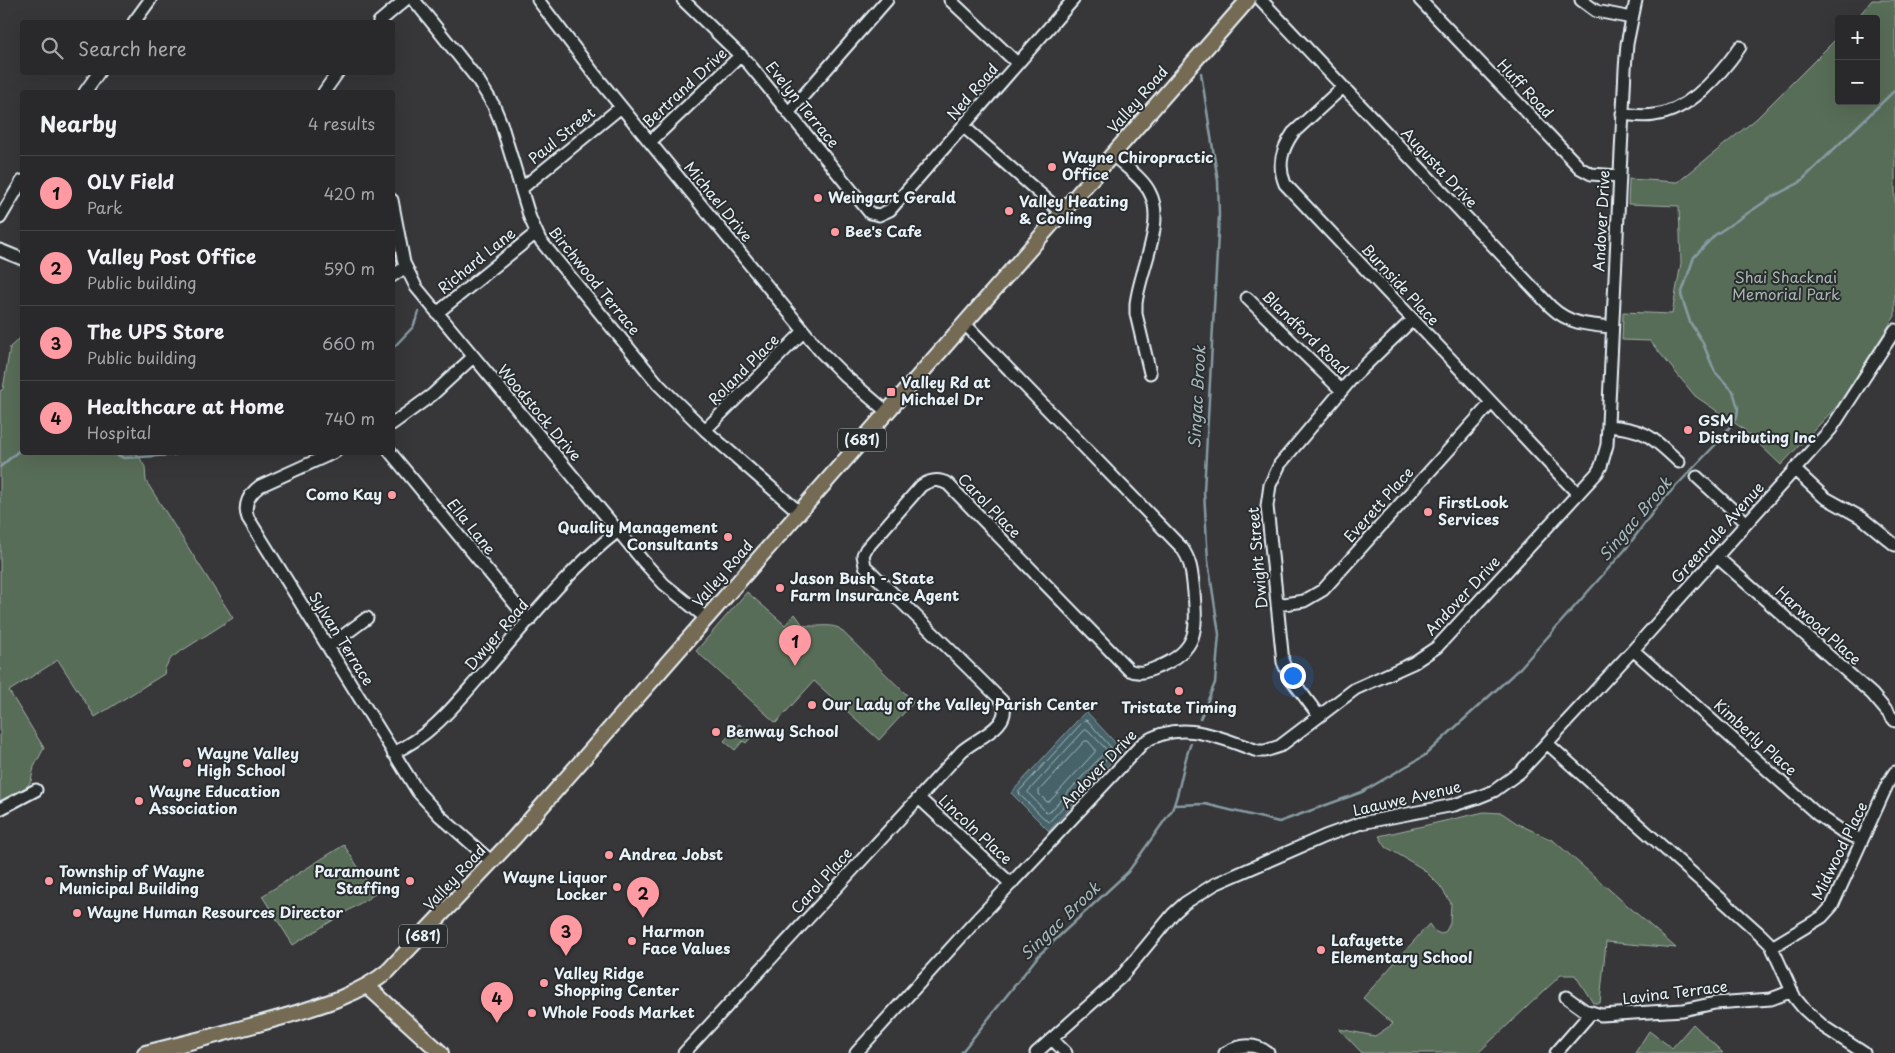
<!DOCTYPE html>
<meta charset="utf-8">
<style>
body{margin:0;font-family:"Playpen Sans",sans-serif;background:#353437;color:#f1f3f6}
.controls{position:absolute;right:15px;top:15px;display:grid;overflow:hidden;border-radius:5px;box-shadow:0 5px 20px #0002}
.controls button{width:45px;height:45px;display:grid;place-items:center;padding:0;border:0;border-bottom:1px solid #454447;background:#29282b;color:#f1f3f6;font:25px sans-serif}
.you{position:absolute;left:1292px;top:675px;width:18px;height:18px;margin:-12px;border:4px solid #fff;border-radius:50%;background:#1a73e8;box-shadow:0 0 0 8px #1a73e833}
.badge{display:grid;place-items:center;width:32px;height:32px;border-radius:50%;background:#ff9aa2;color:#111;font-size:16px;font-weight:700}
.pin{position:absolute;translate:-50% -41px;filter:drop-shadow(0 1px 2px #0008)}
.pin::after{content:'';position:absolute;top:26px;width:18px;height:15px;background:inherit;clip-path:polygon(0 0,100% 0,50% 100%)}
.list{margin:0;padding:0;list-style:none}
h2{display:flex;justify-content:space-between;align-items:center;height:65px;margin:0;padding:0 20px;font-size:21px}
h2 small{font-size:16px;font-weight:400;color:#a5a6a9}
.list li{display:grid;grid-template-columns:32px 1fr auto;gap:15px;align-items:center;box-sizing:border-box;height:75px;padding:0 20px;border-top:1px solid #454447}
.list b{display:block;font-size:19px;white-space:nowrap}
.list p{margin:0;font-size:16px;white-space:nowrap;color:#a5a6a9}
.list em{font-size:16px;font-style:normal;color:#a5a6a9}
.icon{flex:none;width:28px;height:28px;fill:none;stroke:currentColor;stroke-width:2;stroke-linecap:round;stroke-linejoin:round}
.map{position:relative;flex:none;width:1895px;height:1053px;overflow:hidden}
.search{position:absolute;background:#29282b;box-shadow:0 5px 20px #0002;left:20px;top:20px;width:375px;height:55px;display:flex;align-items:center;gap:12px;box-sizing:border-box;padding:0 18px;border-radius:5px;color:#a5a6a9;font-size:19px}
.panel{position:absolute;background:#29282b;box-shadow:0 5px 20px #0002;left:20px;top:90px;width:375px;height:365px;border-radius:5px}
.map>svg:first-child{display:block}
.green{fill:#596d58;stroke:#a0afa8}
.water{fill:#46636a;stroke:#879ca3}
.lines{fill:none;stroke-linecap:round;stroke-linejoin:round}
.shore{stroke:#a7b8bf;stroke-width:1}
.stream{stroke:#879ca3;stroke-width:2.5}
.minor-casing{stroke:#e8f1f8;stroke-width:15}
.major-casing{stroke:#e8f1f8;stroke-width:18}
.minor{stroke:#2a2d2e;stroke-width:11}
.major{stroke:#746b52;stroke-width:14}
.poi-dot{fill:#ff9aa2;stroke:#2a2d2e;stroke-width:2}
.labels{text-anchor:middle;stroke-width:4;stroke-linejoin:round;paint-order:stroke}
.shield{fill:#2a2d2e;stroke:#afb6bb;stroke-width:1}
.shield-label{font-size:14px;font-weight:bold;fill:#e8f1f8}
.street-label{font-size:15px;fill:#e8f1f8;stroke:#2a2d2e}
.poi-label{font-size:15px;font-weight:bold;fill:#e8f1f8;stroke:#2a2d2e;text-anchor:start}
.park-label{font-size:15px;fill:#a8b6b0;stroke:#2a2d2e}
.water-label{font-size:16px;font-style:italic;fill:#a7b8bf;stroke:#2a2d2e}
</style>
<div class="map">
<svg width="1895" height="1053" viewBox="0 0 1895 1053">
<rect width="100%" height="100%" fill="#373639"/>
<filter id="ink" filterUnits="userSpaceOnUse"><feTurbulence type="fractalNoise" baseFrequency=".02" numOctaves="2"/><feDisplacementMap in="SourceGraphic" scale="10" xChannelSelector="R" yChannelSelector="G"/><feConvolveMatrix kernelMatrix="1 2 1 2 8 2 1 2 1" color-interpolation-filters="sRGB"/></filter>
<g filter="url(#ink)">
<!-- green -->
<path class="green" d="M 1872,0 L 1895,0 L 1895,316 L 1838,405 L 1781,465 L 1742,428 L 1695,396 L 1650,341 L 1622,340 L 1623,312 L 1672,314 L 1681,263 L 1679,206 L 1628,204 L 1629,179 L 1678,182 L 1756,119 L 1839,36 L 1839,101 L 1876,101 L 1876,19 L 1856,19 Z
M 22,336 L 22,452 L 137,453 L 145,467 L 146,481 L 233,618 L 172,657 L 166,666 L 164,674 L 95,717 L 58,660 L 9,691 L 44,748 L 34,767 L 31,781 L 27,787 L 0,802 L 0,391 L 3,389 L 10,347 Z
M 747,592 L 785,625 L 795,614 L 803,625 C 816,628 827,623 839,628 L 914,702 L 879,740 L 814,681 L 776,723 L 696,651 Z
M 739,724 L 752,736 L 746,743 L 743,741 L 735,750 L 724,741 Z
M 1484,812 L 1502,813 L 1518,824 L 1554,841 L 1676,948 L 1606,942 L 1600,1003 L 1593,1003 L 1575,975 L 1561,975 L 1478,1053 L 1362,1053 L 1339,1029 L 1375,1036 L 1393,1024 L 1363,998 L 1429,924 L 1434,931 L 1441,934 L 1446,931 L 1450,923 L 1451,903 L 1440,886 L 1423,869 L 1386,847 L 1379,836 Z
M 344,845 L 375,894 L 293,945 L 262,896 Z
M 1693,1024 L 1723,1053 L 1635,1053 L 1649,1031 L 1672,1048 Z"/>
<!-- water -->
<path class="water" d="M 1086,711 L 1122,750 L 1049,831 L 1011,793 Z"/>
<g class="lines">
<!-- shore -->
<path class="shore" d="M 1085,720 L 1088,721 L 1114,751 L 1050,821 L 1048,822 L 1020,795 L 1019,792 Z
M 1085,730 L 1088,730 L 1106,749 L 1106,751 L 1050,812 L 1047,813 L 1029,794 L 1028,792 Z
M 1085,741 L 1088,741 L 1095,749 L 1095,752 L 1050,801 L 1047,802 L 1039,794 L 1039,791 Z"/>
<!-- stream -->
<path class="stream" d="M 392,349 L 413,327 L 419,312
M 111,452 L 124,458 L 173,455 L 180,452
M 0,467 L 22,448
M 1200,719 L 1215,683 L 1219,634 L 1208,561 L 1204,491 L 1219,216 L 1218,181 L 1201,73
M 1174,805 L 1205,804 L 1279,822 L 1362,792 L 1424,756 L 1520,668 L 1625,550 L 1659,504 L 1719,441 L 1737,417 L 1738,408 L 1733,391 L 1715,372 L 1702,341 L 1690,322 L 1681,295 L 1694,257 L 1715,235 L 1772,197 L 1799,183 L 1895,90
M 961,1053 L 1039,955 L 1128,872 L 1172,810 C 1181,789 1182,765 1191,743"/>
<defs>
<path id="minor" d="M 414,0 L 478,80 L 494,106 L 501,123 L 530,218 L 540,240 L 659,385 L 705,430 L 799,512
M 538,0 L 596,76 L 821,352 L 845,376 L 887,412
M 683,0 L 749,64 L 870,213 L 879,215 L 890,210 L 1073,0
M 950,0 L 1017,63
M 1261,0 L 1551,307 C 1569,324 1588,325 1612,327
M 1420,0 L 1580,168 L 1591,174 L 1619,176
M 1581,0 L 1596,11 L 1632,18
M 134,22 L 150,0
M 379,22 L 405,0
M 1343,87 L 1293,133 C 1282,149 1277,165 1285,184 L 1578,494
M 85,92 L 99,72
M 324,92 L 338,72
M 789,112 L 887,0
M 1622,114 C 1633,115 1643,117 1654,115 C 1690,111 1720,75 1740,47
M 963,126 L 1061,212
M 650,142 L 741,55
M 1112,154 C 1124,166 1143,178 1150,193 C 1166,223 1139,272 1136,304 L 1136,314 L 1150,373
M 521,189 L 621,107
M 392,200 L 404,263 L 416,287 L 643,561 L 664,584 L 706,618
M 0,218 L 22,181
M 0,250 L 22,259
M 392,276 L 406,267
M 1247,298 L 1341,390
M 437,313 L 536,233
M 392,424 L 432,395 L 473,357
M 1608,426 C 1646,429 1652,437 1679,462
M 705,430 L 804,331
M 335,452 L 260,486 C 249,494 243,505 248,518 L 418,792 L 440,816 L 492,862
M 390,452 L 529,621
M 1794,469 L 1824,497 L 1862,518 L 1895,545
M 1697,477 L 1747,523
M 1717,557 L 1872,694 L 1895,721
M 1277,605 L 1304,601 L 1323,590 L 1491,403
M 328,647 L 367,618
M 1633,650 L 1817,814 L 1843,832 L 1862,840
M 1319,716 L 1289,676 L 1283,662 L 1267,506 L 1270,485 L 1280,464 L 1354,376 L 1412,320
M 1548,744 L 1760,934 L 1771,945 L 1795,998 L 1804,1009 L 1824,1027 L 1864,1053
M 393,753 C 434,734 455,704 484,672 C 526,624 567,571 618,531
M 919,798 L 1011,884
M 0,809 L 36,790
M 1772,947 L 1822,917 L 1832,906 L 1888,783 L 1895,772
M 1566,997 L 1584,1010 L 1601,1015 L 1683,1010 L 1715,1003 L 1771,999 L 1792,991
M 1052,1039 L 1066,1053
M 684,1053 L 962,751 C 976,738 1014,726 1002,701 L 865,566 L 863,555 L 866,549 L 921,486 C 930,480 938,478 948,484 L 1129,670 C 1140,675 1148,671 1158,667 C 1198,651 1197,630 1194,592 C 1192,576 1192,562 1182,548 L 964,323
M 856,1053 L 972,925 L 1143,743 C 1182,718 1219,738 1258,751 L 1265,751 L 1280,746 L 1355,689 L 1413,663 L 1437,647 L 1597,473 L 1601,466 L 1607,445 L 1625,69 L 1627,44 L 1636,0
M 1036,1053 L 1121,977 L 1173,914 L 1185,903 L 1215,884 L 1325,836 L 1361,823 L 1454,805 L 1479,797 L 1494,791 L 1520,772 L 1633,650 L 1831,429 L 1895,330
M 1225,1053 C 1239,1045 1254,1042 1268,1053
M 1556,1053 L 1591,1013"/>
<path id="major" d="M 367,986 L 441,1053
M 145,1053 C 191,1042 237,1030 283,1017 C 319,1006 359,995 388,971 L 514,838 L 1248,0"/>
</defs>
<!-- minor casing -->
<use href="#minor" class="minor-casing"/>
<!-- major casing -->
<use href="#major" class="major-casing"/>
<!-- minor -->
<use href="#minor" class="minor"/>
<!-- major -->
<use href="#major" class="major"/>
</g>
</g>
<!-- markers -->
<g class="poi-dot">
<circle cx="1052" cy="167" r="5"/>
<circle cx="818" cy="198" r="5"/>
<circle cx="1009" cy="211" r="5"/>
<circle cx="835" cy="232" r="5"/>
<rect x="886" y="387" width="10" height="10" rx="2.5"/>
<circle cx="1688" cy="430" r="5"/>
<circle cx="392" cy="495" r="5"/>
<circle cx="1428" cy="512" r="5"/>
<circle cx="728" cy="537" r="5"/>
<circle cx="780" cy="588" r="5"/>
<circle cx="1179" cy="691" r="5"/>
<circle cx="812" cy="705" r="5"/>
<circle cx="716" cy="732" r="5"/>
<circle cx="187" cy="763" r="5"/>
<circle cx="139" cy="801" r="5"/>
<circle cx="609" cy="855" r="5"/>
<circle cx="49" cy="881" r="5"/>
<circle cx="410" cy="881" r="5"/>
<circle cx="617" cy="887" r="5"/>
<circle cx="77" cy="913" r="5"/>
<circle cx="632" cy="941" r="5"/>
<circle cx="1321" cy="950" r="5"/>
<circle cx="544" cy="983" r="5"/>
<circle cx="532" cy="1013" r="5"/>
</g>
<g class="labels">
<!-- shield labels -->
<g class="shield">
<rect x="838" y="428.5" width="48" height="23" rx="4"/>
<rect x="399" y="924.5" width="48" height="23" rx="4"/>
</g>
<g class="shield-label">
<text x="862" y="445">(681)</text>
<text x="423" y="941">(681)</text>
</g>
<!-- street labels -->
<g class="street-label">
<text transform="translate(685 88) rotate(-43)" y="5">Bertrand Drive</text>
<text transform="translate(1525 89) rotate(47)" y="5">Huff Road</text>
<text transform="translate(973 92) rotate(-49)" y="5">Ned Road</text>
<text transform="translate(1138 100) rotate(-49)" y="5">Valley Road</text>
<text transform="translate(802 105) rotate(51)" y="5">Evelyn Terrace</text>
<text transform="translate(562 136) rotate(-39)" y="5">Paul Street</text>
<text transform="translate(1439 168) rotate(47)" y="5">Augusta Drive</text>
<text transform="translate(718 202) rotate(51)" y="5">Michael Drive</text>
<text transform="translate(1602 221) rotate(-87)" y="5">Andover Drive</text>
<text transform="translate(477 261) rotate(-39)" y="5">Richard Lane</text>
<text transform="translate(594 281) rotate(51)" y="5">Birchwood Terrace</text>
<text transform="translate(1400 285) rotate(47)" y="5">Burnside Place</text>
<text transform="translate(1305 333) rotate(44)" y="5">Blandford Road</text>
<text transform="translate(744 370) rotate(-45)" y="5">Roland Place</text>
<text transform="translate(539 413) rotate(50)" y="5">Woodstock Drive</text>
<text transform="translate(1379 505) rotate(-48)" y="5">Everett Place</text>
<text transform="translate(989 506) rotate(46)" y="5">Carol Place</text>
<text transform="translate(471 527) rotate(51)" y="5">Ella Lane</text>
<text transform="translate(1718 533) rotate(-48)" y="5">Greenrale Avenue</text>
<text transform="translate(1258 558) rotate(-95)" y="5">Dwight Street</text>
<text transform="translate(723 574) rotate(-49)" y="5">Valley Road</text>
<text transform="translate(1463 596) rotate(-47)" y="5">Andover Drive</text>
<text transform="translate(1818 626) rotate(42)" y="5">Harwood Place</text>
<text transform="translate(497 635) rotate(-49)" y="5">Dwyer Road</text>
<text transform="translate(341 639) rotate(58)" y="5">Sylvan Terrace</text>
<text transform="translate(1755 738) rotate(42)" y="5">Kimberly Place</text>
<text transform="translate(1099 769) rotate(-46)" y="5">Andover Drive</text>
<text transform="translate(1407 799) rotate(-13)" y="5">Laauwe Avenue</text>
<text transform="translate(975 830) rotate(43)" y="5">Lincoln Place</text>
<text transform="translate(1840 851) rotate(-64)" y="5">Midwood Place</text>
<text transform="translate(455 878) rotate(-47)" y="5">Valley Road</text>
<text transform="translate(822 881) rotate(-48)" y="5">Carol Place</text>
<text transform="translate(1675 993) rotate(-7)" y="5">Lavina Terrace</text>
</g>
<!-- poi labels -->
<g class="poi-label">
<text x="1062" y="163">Wayne Chiropractic<tspan x="1062" dy="17">Office</tspan></text>
<text x="828" y="203">Weingart Gerald</text>
<text x="1019" y="207">Valley Heating<tspan x="1019" dy="17">&amp; Cooling</tspan></text>
<text x="845" y="237">Bee's Cafe</text>
<text x="901" y="388">Valley Rd at<tspan x="901" dy="17">Michael Dr</tspan></text>
<text x="1698" y="426">GSM<tspan x="1698" dy="17">Distributing Inc</tspan></text>
<text x="382" y="500" text-anchor="end">Como Kay</text>
<text x="1438" y="508">FirstLook<tspan x="1438" dy="17">Services</tspan></text>
<text x="718" y="533" text-anchor="end">Quality Management<tspan x="718" dy="17">Consultants</tspan></text>
<text x="790" y="584">Jason Bush - State<tspan x="790" dy="17">Farm Insurance Agent</tspan></text>
<text x="822" y="710">Our Lady of the Valley Parish Center</text>
<text x="1179" y="713" text-anchor="middle">Tristate Timing</text>
<text x="726" y="737">Benway School</text>
<text x="197" y="759">Wayne Valley<tspan x="197" dy="17">High School</tspan></text>
<text x="149" y="797">Wayne Education<tspan x="149" dy="17">Association</tspan></text>
<text x="619" y="860">Andrea Jobst</text>
<text x="59" y="877">Township of Wayne<tspan x="59" dy="17">Municipal Building</tspan></text>
<text x="400" y="877" text-anchor="end">Paramount<tspan x="400" dy="17">Staffing</tspan></text>
<text x="607" y="883" text-anchor="end">Wayne Liquor<tspan x="607" dy="17">Locker</tspan></text>
<text x="87" y="918">Wayne Human Resources Director</text>
<text x="642" y="937">Harmon<tspan x="642" dy="17">Face Values</tspan></text>
<text x="1331" y="946">Lafayette<tspan x="1331" dy="17">Elementary School</tspan></text>
<text x="554" y="979">Valley Ridge<tspan x="554" dy="17">Shopping Center</tspan></text>
<text x="542" y="1018">Whole Foods Market</text>
</g>
<!-- park labels -->
<g class="park-label">
<text x="1786" y="283">Shai Shacknai<tspan x="1786" dy="17">Memorial Park</tspan></text>
</g>
<!-- water labels -->
<g class="water-label">
<text transform="translate(1197 397) rotate(-87)" y="6">Singac Brook</text>
<text transform="translate(1635 519) rotate(-50)" y="6">Singac Brook</text>
<text transform="translate(1060 921) rotate(-44)" y="6">Singac Brook</text>
</g>
</g>
</svg>
<div class="controls">
<button>+</button>
<button>−</button>
</div>
<div class="you"></div>
<div class="pin badge" style="left:795px;top:666px">1</div>
<div class="pin badge" style="left:643px;top:918px">2</div>
<div class="pin badge" style="left:566px;top:956px">3</div>
<div class="pin badge" style="left:497px;top:1023px">4</div>
<div class="search"><svg class="icon" aria-label="search" viewBox="0 0 24 24"><circle cx="10" cy="10" r="6"/><path d="M15 15l6 6"/></svg>Search here</div>
<section class="panel">
<h2>Nearby<small>4 results</small></h2>
<ul class="list">
<li><span class="badge">1</span><div><b>OLV Field</b><p>Park</p></div><em>420 m</em></li>
<li><span class="badge">2</span><div><b>Valley Post Office</b><p>Public building</p></div><em>590 m</em></li>
<li><span class="badge">3</span><div><b>The UPS Store</b><p>Public building</p></div><em>660 m</em></li>
<li><span class="badge">4</span><div><b>Healthcare at Home</b><p>Hospital</p></div><em>740 m</em></li>
</ul>
</section>
</div>
